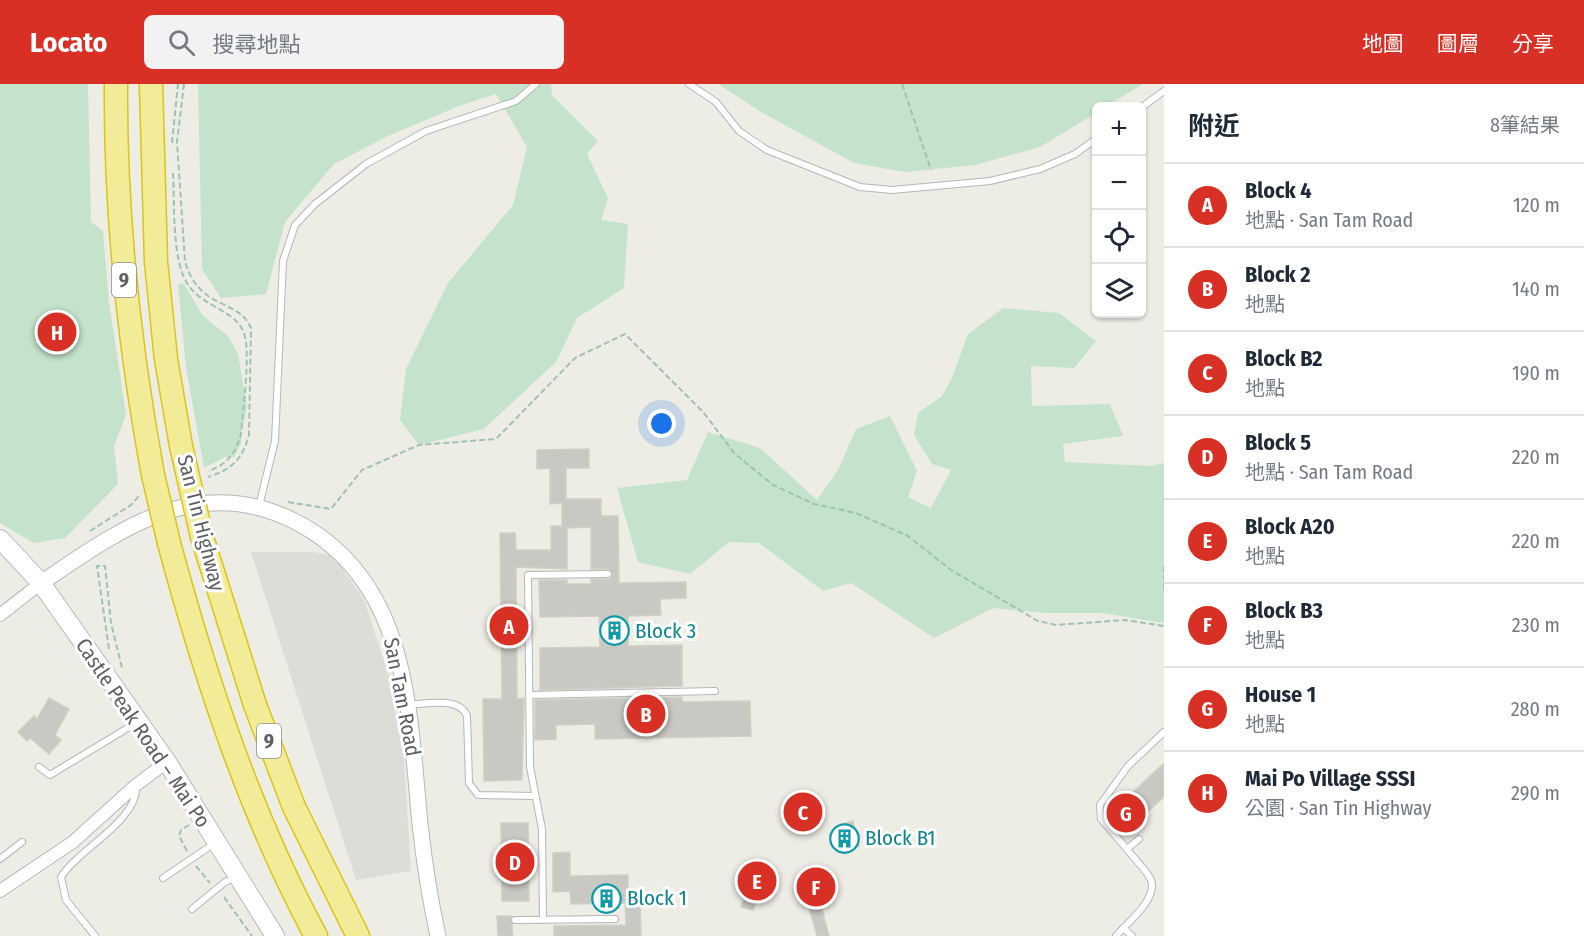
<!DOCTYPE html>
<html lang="zh-TW">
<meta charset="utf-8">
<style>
body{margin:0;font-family:"Fira Sans Condensed","Noto Sans TC",sans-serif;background:#f2f2f3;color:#1f2937}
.controls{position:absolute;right:18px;top:18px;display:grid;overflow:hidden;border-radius:9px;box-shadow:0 2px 4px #0004}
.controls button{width:54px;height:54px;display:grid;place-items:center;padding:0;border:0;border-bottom:2px solid #e0e1e3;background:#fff;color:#1f2937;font:30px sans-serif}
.you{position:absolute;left:662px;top:340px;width:21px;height:21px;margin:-15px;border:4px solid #fff;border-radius:50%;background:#1a73e8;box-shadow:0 0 0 9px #1a73e833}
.badge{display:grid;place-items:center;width:39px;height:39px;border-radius:50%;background:#d93025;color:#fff;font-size:20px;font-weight:700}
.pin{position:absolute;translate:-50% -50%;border:3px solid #fff;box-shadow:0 2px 6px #0006}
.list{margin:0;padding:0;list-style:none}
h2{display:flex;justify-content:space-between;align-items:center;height:78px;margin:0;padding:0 24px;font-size:26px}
h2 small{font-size:20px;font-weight:400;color:#747a83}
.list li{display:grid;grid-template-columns:39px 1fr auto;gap:18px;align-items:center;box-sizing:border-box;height:84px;padding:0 24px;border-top:2px solid #e0e1e3}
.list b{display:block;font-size:22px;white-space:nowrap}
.list p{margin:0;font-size:20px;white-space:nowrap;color:#747a83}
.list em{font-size:20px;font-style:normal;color:#747a83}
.icon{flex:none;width:33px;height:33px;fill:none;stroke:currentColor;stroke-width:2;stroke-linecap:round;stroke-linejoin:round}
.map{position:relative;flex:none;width:1164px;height:852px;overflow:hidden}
header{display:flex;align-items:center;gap:36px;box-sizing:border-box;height:84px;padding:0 30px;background:#d93025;color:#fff}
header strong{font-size:28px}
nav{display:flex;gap:33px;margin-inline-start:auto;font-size:21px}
.search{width:420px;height:54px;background:#f2f2f3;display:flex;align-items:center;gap:15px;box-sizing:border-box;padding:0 21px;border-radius:9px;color:#747a83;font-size:22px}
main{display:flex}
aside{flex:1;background:#fff}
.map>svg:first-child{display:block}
.industrial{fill:#dddcd7}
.green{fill:#c4e3ca}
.building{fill:#c9c8c2;stroke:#d2d0c4;stroke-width:1.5}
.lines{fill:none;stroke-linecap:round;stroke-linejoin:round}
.service-casing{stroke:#b5b6bb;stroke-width:8}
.minor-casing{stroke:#b5b6bb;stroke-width:14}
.tertiary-casing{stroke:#b5b6bb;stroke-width:17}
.secondary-casing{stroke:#b6b8bd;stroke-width:20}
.motorway-casing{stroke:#dbc418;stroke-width:25}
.path{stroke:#9ec3b0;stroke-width:2;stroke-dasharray:6 3;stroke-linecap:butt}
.service{stroke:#fff;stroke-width:6}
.minor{stroke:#fff;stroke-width:12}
.tertiary{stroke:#fff;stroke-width:15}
.secondary{stroke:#fff;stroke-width:18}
.motorway{stroke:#f2ec98;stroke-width:22}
.motorway-bridge-casing{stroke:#dbc418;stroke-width:25;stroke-linecap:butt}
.motorway-bridge{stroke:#f2ec98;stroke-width:22}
.labels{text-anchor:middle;stroke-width:6;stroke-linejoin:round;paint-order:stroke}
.shield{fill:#fff;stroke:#8e8f92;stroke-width:1.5}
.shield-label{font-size:20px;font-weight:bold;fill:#5d5f64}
.street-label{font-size:21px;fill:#5d5f64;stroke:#fff}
.culture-label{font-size:21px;fill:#0d838f;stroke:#fff;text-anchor:start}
</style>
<header>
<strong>Locato</strong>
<div class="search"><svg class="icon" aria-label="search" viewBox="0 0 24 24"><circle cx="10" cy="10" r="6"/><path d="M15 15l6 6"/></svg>搜尋地點</div>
<nav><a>地圖</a><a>圖層</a><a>分享</a></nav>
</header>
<main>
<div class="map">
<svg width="1164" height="852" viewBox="0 0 1164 852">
<rect width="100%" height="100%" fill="#eeede5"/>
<!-- industrial -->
<path class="industrial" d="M 251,468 L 314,468 L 334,472 L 364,516 L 390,595 L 404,675 L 411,787 L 356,796 Z"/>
<!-- green -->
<path class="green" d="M 0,0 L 88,0 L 91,138 L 103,147 L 109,218 L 126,331 L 114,362 L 118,400 L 65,454 L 34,459 L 0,439 Z
M 198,0 L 551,0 L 552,11 L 598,57 L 587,70 L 608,114 L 601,136 L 628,140 L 624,204 L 577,234 L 556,278 L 484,345 L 419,361 L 400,336 L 406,285 L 448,199 L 513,121 L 527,63 L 496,10 L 459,22 L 388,52 L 334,80 L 285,138 L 266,210 L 221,214 L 202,185 Z
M 718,0 L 1143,0 L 1107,22 L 1096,22 L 1096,29 L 1040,63 L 975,81 L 905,88 L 854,79 L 761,28 Z
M 178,200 L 184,200 L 203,232 L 228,252 L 238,270 L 247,324 L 241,349 L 241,360 L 234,373 L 225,373 L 204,384 L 186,283 Z
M 1003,224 L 1059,229 L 1096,257 L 1074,284 L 1031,282 L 1032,322 L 1110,320 L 1123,352 L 1063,360 L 1065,378 L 1151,382 L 1164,379 L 1164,539 L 1102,529 L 1044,529 L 993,524 L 934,554 L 851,499 L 823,507 L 759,459 L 729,458 L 690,490 L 638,478 L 617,404 L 687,396 L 708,348 L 760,364 L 817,416 L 838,386 L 856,345 L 890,332 L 917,387 L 908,413 L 931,424 L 951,386 L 932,380 L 914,351 L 918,329 L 942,312 L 951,296 L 968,250 Z"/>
<!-- building -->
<path class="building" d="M 589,365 L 589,384 L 566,384 L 566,415 L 601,415 L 601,432 L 618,432 L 619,499 L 686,498 L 686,514 L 660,515 L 661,531 L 628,532 L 628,562 L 682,561 L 682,602 L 540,606 L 540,564 L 600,563 L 599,532 L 540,533 L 539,496 L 567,496 L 567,500 L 591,500 L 591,495 L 609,495 L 613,491 L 609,485 L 591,485 L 591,443 L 567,444 L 567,485 L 516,483 L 517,615 L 524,614 L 522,696 L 484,697 L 483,615 L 502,615 L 500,449 L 515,449 L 516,466 L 551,466 L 551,442 L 562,442 L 562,419 L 550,420 L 550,384 L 537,385 L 537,366 Z
M 682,613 L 682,618 L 750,617 L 751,652 L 595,655 L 595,640 L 556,641 L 556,655 L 535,656 L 535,616 Z
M 49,614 L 69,625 L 55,651 L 61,656 L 49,670 L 30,654 L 27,657 L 18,648 L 34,632 L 37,635 Z
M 1164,679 L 1164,713 L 1130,743 L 1114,726 Z
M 811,711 L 817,735 L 807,738 L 805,732 L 792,735 L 789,723 L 802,720 L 800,713 Z
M 853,737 L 859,762 L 849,765 L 847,759 L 834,762 L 830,750 L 844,746 L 842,740 Z
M 501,739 L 528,739 L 529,817 L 502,817 Z
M 570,768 L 570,792 L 628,791 L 628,809 L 640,809 L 641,852 L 554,852 L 554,842 L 626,841 L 625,819 L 571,820 L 570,807 L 553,808 L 553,769 Z
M 754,786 L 765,790 L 753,826 L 741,823 Z
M 824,786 L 831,811 L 819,814 L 829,852 L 817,852 L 802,799 L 815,795 L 814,789 Z
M 497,832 L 511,832 L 513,852 L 498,852 Z"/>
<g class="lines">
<defs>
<path id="service" d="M 689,0 L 716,18 L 739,47 L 767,66 L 860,103 L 892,106 L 990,97 L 1040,85 L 1075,70 L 1096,55
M 1142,23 L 1164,7
M 259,422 L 275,357 L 283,177 L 295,141 L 315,120 L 366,80 L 426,47 L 516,17 L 536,0
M 529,611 L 715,607
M 407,621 C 425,620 459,612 467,632 L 469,699 L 478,711 L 535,712
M 39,683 L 50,691 L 136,639
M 1127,765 L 1101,735 L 1100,721 L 1128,682 L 1164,648
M 0,775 L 22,758
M 163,794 L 215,759
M 192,825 L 225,798 L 235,794
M 515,836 L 615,835
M 543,836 L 542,745 L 530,683 L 528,491 L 608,490
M 1123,844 L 1132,852
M 95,852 L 66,816 L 61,793 C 77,766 139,736 136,702
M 1116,852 C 1127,839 1158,815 1151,796 C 1146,785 1134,775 1127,765 L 1139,755"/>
<path id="minor" d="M 0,531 L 41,499
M 0,807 L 73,758 L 136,701 L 167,678"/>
<path id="tertiary" d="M 41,499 C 119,446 197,388 294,437 C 410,495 409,628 420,740 C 424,777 430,815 438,852"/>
<path id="secondary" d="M 0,455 L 41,499 L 167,678 L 275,852"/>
<path id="motorway" d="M 116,0 C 115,132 129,261 153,391
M 151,0 L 156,178 L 166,275 L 181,362
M 202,453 L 255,621 L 294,723 L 358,852
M 169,459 C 205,593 250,730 316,852"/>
</defs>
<!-- service casing -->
<use href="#service" class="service-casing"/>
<!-- minor casing -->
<use href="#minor" class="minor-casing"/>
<!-- tertiary casing -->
<use href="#tertiary" class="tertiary-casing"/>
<!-- secondary casing -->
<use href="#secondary" class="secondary-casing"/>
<!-- motorway casing -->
<use href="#motorway" class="motorway-casing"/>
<!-- path -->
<path class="path" d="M 184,0 L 177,58 L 185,178 C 201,228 237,213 251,244 L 249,351 C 242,376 232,385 208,393
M 902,0 L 931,86
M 172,59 L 178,0
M 173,89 C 175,119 171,178 189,202 C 204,224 240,227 245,253 C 250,272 243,327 241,350 C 236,369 227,381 208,387
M 288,418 L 331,425 L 362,386 L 419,361 L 496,355 L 575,274 L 625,250 L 704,329 L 734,369 L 773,401 L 814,420 L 856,429 L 908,452 L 951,486 L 1038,537 L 1056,541 L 1125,536 L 1164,542
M 90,447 L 131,421 L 139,412
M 1164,482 L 1164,507
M 109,565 L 97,482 L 105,482 L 111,539 L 122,584
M 187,767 L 179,752 L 181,746 L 189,741
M 196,782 L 210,799
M 224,813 L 252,852"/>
<!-- service -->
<use href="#service" class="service"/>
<!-- minor -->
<use href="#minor" class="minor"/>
<!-- tertiary -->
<use href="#tertiary" class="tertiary"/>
<!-- secondary -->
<use href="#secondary" class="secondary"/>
<!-- motorway -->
<use href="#motorway" class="motorway"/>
<defs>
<path id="motorway-bridge" d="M 181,362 L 202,453
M 153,391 L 169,459"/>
</defs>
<!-- motorway-bridge casing -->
<use href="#motorway-bridge" class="motorway-bridge-casing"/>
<!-- motorway-bridge -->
<use href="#motorway-bridge" class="motorway-bridge"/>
</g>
<!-- icons -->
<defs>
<symbol id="building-ring" viewBox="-11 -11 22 22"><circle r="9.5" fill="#fff" stroke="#0f9aa8" stroke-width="1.5"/><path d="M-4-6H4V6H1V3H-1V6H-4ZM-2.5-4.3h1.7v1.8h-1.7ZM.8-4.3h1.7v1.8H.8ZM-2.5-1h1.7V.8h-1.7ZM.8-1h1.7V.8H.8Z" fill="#0f9aa8"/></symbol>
</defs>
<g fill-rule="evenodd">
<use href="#building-ring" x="598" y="530" width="33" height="33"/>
<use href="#building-ring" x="828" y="738" width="33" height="33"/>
<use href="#building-ring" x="590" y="798" width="33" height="33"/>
</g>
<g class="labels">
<!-- shield labels -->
<g class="shield">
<rect x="112" y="179" width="24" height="34" rx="4.5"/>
<rect x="257" y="640" width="24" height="34" rx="4.5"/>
</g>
<g class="shield-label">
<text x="124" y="203">9</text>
<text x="269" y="664">9</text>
</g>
<!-- street labels -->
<g class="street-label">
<text transform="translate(201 439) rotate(76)" y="7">San Tin Highway</text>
<text transform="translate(402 613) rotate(79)" y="7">San Tam Road</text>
<text transform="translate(143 649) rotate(56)" y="7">Castle Peak Road – Mai Po</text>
</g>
<!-- culture labels -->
<g class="culture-label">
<text x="635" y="554">Block 3</text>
<text x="865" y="761">Block B1</text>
<text x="627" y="821">Block 1</text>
</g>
</g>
</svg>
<div class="controls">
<button>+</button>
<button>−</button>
<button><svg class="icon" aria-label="locate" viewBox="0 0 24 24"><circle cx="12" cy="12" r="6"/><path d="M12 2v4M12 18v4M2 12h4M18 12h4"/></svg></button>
<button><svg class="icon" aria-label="layers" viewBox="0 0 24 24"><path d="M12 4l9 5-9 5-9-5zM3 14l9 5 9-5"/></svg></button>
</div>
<div class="you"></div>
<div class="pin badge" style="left:509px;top:542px">A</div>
<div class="pin badge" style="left:646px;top:630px">B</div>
<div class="pin badge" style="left:803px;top:728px">C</div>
<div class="pin badge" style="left:515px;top:778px">D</div>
<div class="pin badge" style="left:757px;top:797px">E</div>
<div class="pin badge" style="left:816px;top:803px">F</div>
<div class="pin badge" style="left:1126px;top:729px">G</div>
<div class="pin badge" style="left:57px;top:248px">H</div>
</div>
<aside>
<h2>附近<small>8筆結果</small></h2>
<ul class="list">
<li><span class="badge">A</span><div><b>Block 4</b><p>地點 · San Tam Road</p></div><em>120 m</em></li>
<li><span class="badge">B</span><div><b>Block 2</b><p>地點</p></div><em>140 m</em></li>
<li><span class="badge">C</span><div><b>Block B2</b><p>地點</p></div><em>190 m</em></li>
<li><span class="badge">D</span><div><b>Block 5</b><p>地點 · San Tam Road</p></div><em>220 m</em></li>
<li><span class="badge">E</span><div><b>Block A20</b><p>地點</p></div><em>220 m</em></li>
<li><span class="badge">F</span><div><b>Block B3</b><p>地點</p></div><em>230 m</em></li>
<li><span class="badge">G</span><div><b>House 1</b><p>地點</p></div><em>280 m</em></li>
<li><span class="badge">H</span><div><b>Mai Po Village SSSI</b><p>公園 · San Tin Highway</p></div><em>290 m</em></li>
</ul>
</aside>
</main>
